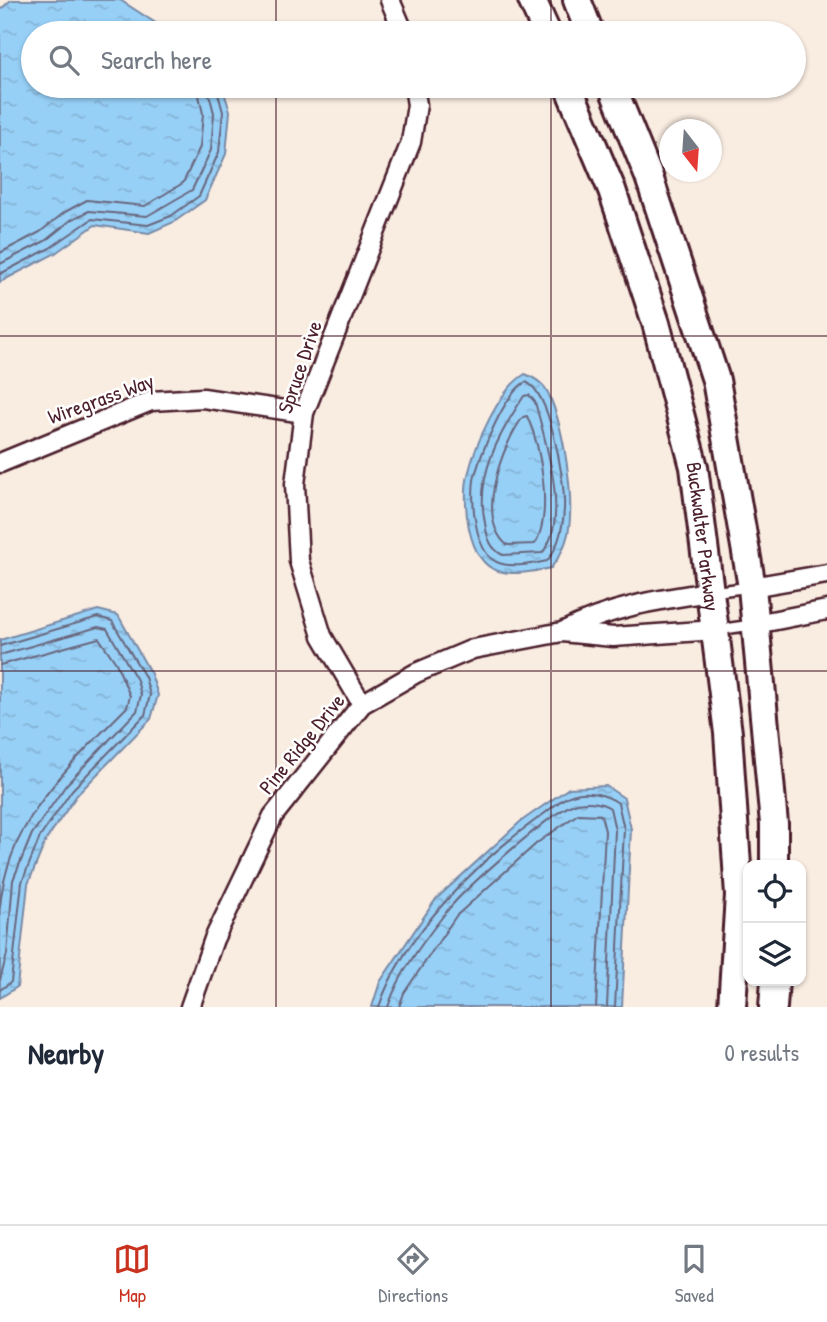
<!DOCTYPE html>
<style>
body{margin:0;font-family:"Patrick Hand",sans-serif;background:#f6f6f7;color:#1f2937}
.controls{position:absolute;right:21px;bottom:21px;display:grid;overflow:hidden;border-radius:14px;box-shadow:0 2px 5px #0004}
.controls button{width:63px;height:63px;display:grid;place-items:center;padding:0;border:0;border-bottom:2px solid #e0e1e3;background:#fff;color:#1f2937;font:35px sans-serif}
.compass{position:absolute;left:659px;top:119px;width:63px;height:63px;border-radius:50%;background:#fff;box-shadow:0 2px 5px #0004;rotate:163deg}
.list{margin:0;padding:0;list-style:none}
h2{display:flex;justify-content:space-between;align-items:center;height:91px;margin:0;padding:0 28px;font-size:30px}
h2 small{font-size:23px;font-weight:400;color:#747a83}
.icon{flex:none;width:38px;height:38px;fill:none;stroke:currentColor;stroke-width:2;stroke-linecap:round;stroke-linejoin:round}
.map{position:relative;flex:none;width:827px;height:1007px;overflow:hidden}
.search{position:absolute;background:#fff;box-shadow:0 2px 5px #0004;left:21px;right:21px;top:21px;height:77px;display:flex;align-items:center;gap:18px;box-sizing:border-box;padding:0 24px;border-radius:38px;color:#747a83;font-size:26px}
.sheet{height:217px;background:#fff}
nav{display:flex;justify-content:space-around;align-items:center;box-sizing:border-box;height:98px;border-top:2px solid #e0e1e3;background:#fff;font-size:19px;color:#747a83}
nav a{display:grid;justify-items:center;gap:4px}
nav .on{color:#c8321e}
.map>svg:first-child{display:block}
.water{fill:url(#water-ripples);stroke:#7889a5;stroke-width:2}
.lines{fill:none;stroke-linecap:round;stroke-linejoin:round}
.shore{stroke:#69667d;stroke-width:2}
.lane-casing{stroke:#4a1f2b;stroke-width:14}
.street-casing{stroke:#4a1f2b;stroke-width:23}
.secondary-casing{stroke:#4a1f2b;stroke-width:32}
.lane{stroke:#fff;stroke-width:9}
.street{stroke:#fff;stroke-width:18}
.secondary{stroke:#fff;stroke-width:26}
.grid{fill:none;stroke:#4a1f2b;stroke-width:2;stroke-opacity:0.55}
.labels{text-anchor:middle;stroke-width:5;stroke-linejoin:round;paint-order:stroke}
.street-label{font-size:21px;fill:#4a1f2b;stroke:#fff}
</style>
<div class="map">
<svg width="827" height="1007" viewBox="0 0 827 1007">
<defs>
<pattern id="water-ripples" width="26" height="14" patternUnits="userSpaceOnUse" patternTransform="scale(1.75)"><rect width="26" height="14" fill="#97d0f7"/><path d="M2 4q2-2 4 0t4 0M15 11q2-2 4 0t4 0" fill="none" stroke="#84b2d4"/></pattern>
</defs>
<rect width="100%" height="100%" fill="#f9ece1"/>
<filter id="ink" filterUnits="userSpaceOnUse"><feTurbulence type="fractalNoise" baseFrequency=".0143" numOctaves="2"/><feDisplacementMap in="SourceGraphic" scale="14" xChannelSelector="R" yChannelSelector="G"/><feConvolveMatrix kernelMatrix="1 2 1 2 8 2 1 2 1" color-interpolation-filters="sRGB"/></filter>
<g filter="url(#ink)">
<!-- water -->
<path class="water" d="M 11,0 L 120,0 L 171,33 L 33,33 L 33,86 L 222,86 L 230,111 L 226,154 L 205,200 L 174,222 L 149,233 L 95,225 L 54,254 L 0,282 L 0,10 Z
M 525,374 C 535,378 545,385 549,395 C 564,428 575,499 568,534 C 565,547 559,558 551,568 C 535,571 514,576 498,571 C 467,562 462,500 468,475 C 475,445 499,389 525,374 Z
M 98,610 L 118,615 L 151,674 L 158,695 L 151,719 L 77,795 L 46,840 L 28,884 L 17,987 L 0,998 L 0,640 Z
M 606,786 L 624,798 L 631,829 L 622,1007 L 372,1007 L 380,982 L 436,899 L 520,822 L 569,788 Z"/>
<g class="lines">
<!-- shore -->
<path class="shore" d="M 0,253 L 40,232 L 65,212 L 87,200 L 145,206 L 183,183 L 200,147 L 203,114 L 197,86
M 0,264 L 45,241 L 71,220 L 89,211 L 147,216 L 192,190 L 211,150 L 214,113 L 207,86
M 0,274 L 50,248 L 92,219 L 148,225 L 171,216 L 199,196 L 219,152 L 223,112 L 216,86
M 526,382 C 550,392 563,474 564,499 C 565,520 560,546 547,561 C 532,564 513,568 499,563 C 474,555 470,496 475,475 C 482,452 504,393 526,382 Z
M 529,395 L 535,402 C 545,440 571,520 542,553 L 503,555 C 490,549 487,537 485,523 C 475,476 499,434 524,396 Z
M 527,416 C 541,447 553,513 535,544 L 507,545 C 475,518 502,445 523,417 Z
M 0,646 L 98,617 L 112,621 L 145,677 L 150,695 L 145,715 L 72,790 L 40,837 L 22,882 L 11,982 L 0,990
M 0,655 L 98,627 L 107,629 L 137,680 L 141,695 L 137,711 L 66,785 L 32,834 L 13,880 L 7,954 L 0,980
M 0,665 L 99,638 L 116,663 L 130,696 L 127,707 C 70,765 7,821 0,907
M 379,1007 C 402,936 480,859 541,816 C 550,810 561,798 572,795 C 587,790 606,794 618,803 L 624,829 L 615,1007
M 388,1007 C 399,973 425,939 447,911 C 463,890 551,812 574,804 C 585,800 601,802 610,808 L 615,830 L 607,1007
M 399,1007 L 404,993 L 456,916 L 537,843 L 578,814 L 601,815 L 605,831 L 596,1007"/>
<defs>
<path id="lane" d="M 712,592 L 750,587
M 717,630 L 752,625"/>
<path id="street" d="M 390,0 L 404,33
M 0,463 L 151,401 L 203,398 L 304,413
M 752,587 L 827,574
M 756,624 L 827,610
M 562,632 C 611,607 655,600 710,592
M 362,704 L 322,636 L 299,561 L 295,484 L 304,413 L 411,142 L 417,105 L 414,86
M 190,1007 L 214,939 L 273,816 L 362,704 L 416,673 L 473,649 L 562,632 L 613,637 L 716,630"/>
<g id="secondary">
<path d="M 532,0 L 547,33"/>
<path d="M 577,0 L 590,33"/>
<path id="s1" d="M 568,86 L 612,190 L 656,323 L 694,467 L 728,733 L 739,895 L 732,1007"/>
<path d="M 612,86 L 649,177 L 716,380 L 752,587 L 774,824 L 774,865"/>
<path d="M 773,1007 L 775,981"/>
</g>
</defs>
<!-- lane casing -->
<use href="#lane" class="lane-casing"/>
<!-- street casing -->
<use href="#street" class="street-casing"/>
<!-- secondary casing -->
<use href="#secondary" class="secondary-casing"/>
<!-- lane -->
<use href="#lane" class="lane"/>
<!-- street -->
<use href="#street" class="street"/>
<!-- secondary -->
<use href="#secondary" class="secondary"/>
</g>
</g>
<!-- grid -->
<path class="grid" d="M 276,0 L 276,33M 551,0 L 551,33M 276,86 L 276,1007M 551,86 L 551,1007M 0,336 L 827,336M 0,671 L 827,671"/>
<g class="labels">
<!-- street labels -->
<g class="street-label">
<text transform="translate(300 367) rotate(-71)" y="7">Spruce Drive</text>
<text transform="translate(101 399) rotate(-20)" y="7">Wiregrass Way</text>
<text dy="7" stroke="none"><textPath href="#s1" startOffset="472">Buckwalter Parkway</textPath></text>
<text transform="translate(302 744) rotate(-51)" y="7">Pine Ridge Drive</text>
</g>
</g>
</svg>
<div class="controls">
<button><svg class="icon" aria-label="locate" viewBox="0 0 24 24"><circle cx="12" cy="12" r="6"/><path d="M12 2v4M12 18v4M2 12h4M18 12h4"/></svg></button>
<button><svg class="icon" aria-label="layers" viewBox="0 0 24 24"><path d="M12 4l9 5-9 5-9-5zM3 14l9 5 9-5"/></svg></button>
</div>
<svg class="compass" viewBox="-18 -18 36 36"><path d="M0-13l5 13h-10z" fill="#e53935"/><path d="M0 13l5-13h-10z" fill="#747a83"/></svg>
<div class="search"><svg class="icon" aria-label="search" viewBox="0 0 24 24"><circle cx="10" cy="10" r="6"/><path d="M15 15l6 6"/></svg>Search here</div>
</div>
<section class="sheet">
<h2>Nearby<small>0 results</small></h2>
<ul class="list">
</ul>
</section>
<nav>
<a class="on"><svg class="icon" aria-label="map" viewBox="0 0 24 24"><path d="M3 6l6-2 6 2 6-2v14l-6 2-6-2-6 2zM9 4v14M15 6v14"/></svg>Map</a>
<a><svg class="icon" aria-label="directions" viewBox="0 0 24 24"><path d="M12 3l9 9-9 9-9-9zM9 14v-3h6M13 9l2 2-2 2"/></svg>Directions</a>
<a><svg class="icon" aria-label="saved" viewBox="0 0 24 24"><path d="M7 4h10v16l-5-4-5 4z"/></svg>Saved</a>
</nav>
